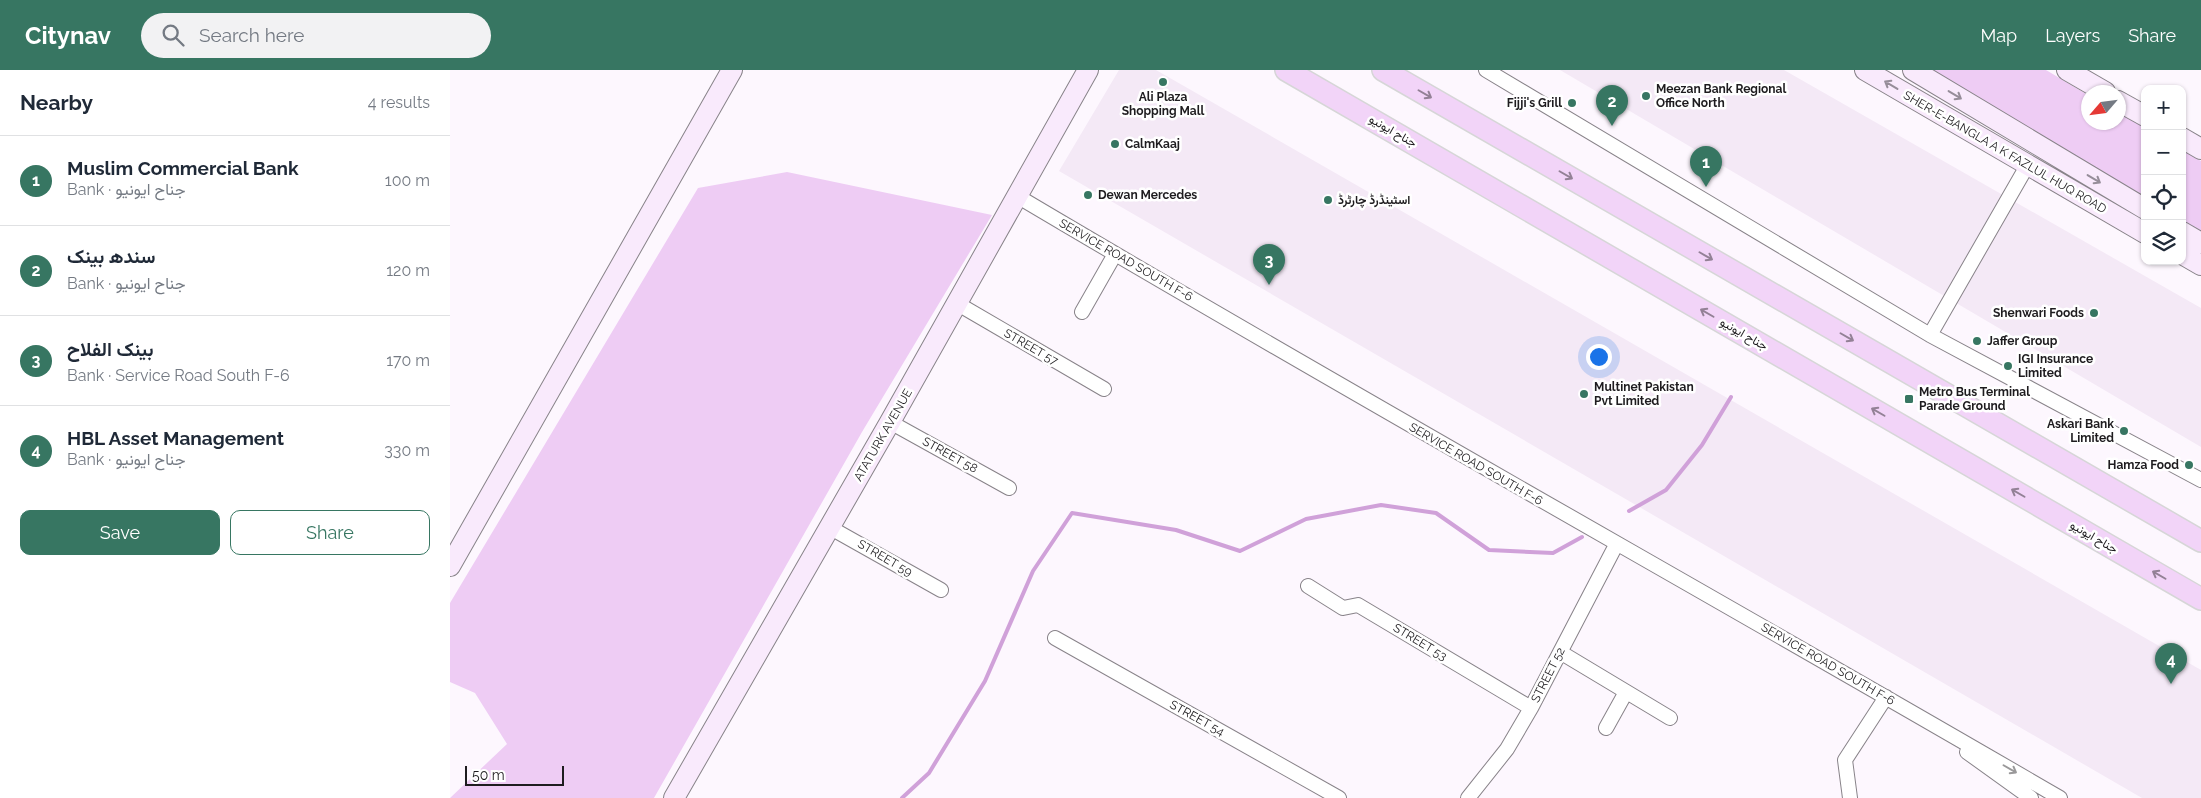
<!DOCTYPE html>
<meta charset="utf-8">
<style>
body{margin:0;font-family:Raleway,Vazirmatn,sans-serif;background:#f2f2f3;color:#1f2937}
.controls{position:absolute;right:15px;top:15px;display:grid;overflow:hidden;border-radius:10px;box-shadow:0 1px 4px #0004}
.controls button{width:45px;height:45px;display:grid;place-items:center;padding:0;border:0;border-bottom:1px solid #e0e1e3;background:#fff;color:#1f2937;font:25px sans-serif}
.compass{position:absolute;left:1631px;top:15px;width:45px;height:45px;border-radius:50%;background:#fff;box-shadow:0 1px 4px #0004;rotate:242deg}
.scale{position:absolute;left:15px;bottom:12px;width:99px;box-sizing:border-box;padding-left:5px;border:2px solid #1e1c1f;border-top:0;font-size:14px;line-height:18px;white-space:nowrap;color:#1e1c1f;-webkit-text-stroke:4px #fff;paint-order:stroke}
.you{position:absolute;left:1148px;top:286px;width:18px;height:18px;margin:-12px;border:4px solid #fff;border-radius:50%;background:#1a73e8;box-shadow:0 0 0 8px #1a73e833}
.badge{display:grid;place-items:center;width:32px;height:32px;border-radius:50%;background:#377662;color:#fff;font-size:16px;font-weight:700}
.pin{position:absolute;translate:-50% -41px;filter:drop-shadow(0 1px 2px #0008)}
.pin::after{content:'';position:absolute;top:26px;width:18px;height:15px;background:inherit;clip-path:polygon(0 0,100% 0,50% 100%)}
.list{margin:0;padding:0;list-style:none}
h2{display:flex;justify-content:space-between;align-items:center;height:65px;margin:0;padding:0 20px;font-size:21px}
h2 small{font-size:16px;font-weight:400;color:#747a83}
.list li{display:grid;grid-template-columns:32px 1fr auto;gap:15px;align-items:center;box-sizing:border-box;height:90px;padding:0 20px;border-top:1px solid #e0e1e3}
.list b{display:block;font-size:19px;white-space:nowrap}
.list p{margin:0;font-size:16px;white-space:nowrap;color:#747a83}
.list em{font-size:16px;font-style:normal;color:#747a83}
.actions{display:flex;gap:10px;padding:15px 20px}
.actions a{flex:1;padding:11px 0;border:1px solid #377662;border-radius:10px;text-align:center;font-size:18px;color:#377662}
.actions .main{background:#377662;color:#fff}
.icon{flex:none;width:28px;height:28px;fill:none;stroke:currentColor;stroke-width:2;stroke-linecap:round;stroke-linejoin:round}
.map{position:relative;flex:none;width:1751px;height:728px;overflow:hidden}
header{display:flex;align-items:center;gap:30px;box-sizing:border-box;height:70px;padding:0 25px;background:#377662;color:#fff}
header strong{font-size:24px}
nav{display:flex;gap:28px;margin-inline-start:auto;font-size:18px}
.search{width:350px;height:45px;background:#f2f2f3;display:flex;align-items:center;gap:12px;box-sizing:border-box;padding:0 18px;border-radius:28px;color:#747a83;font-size:19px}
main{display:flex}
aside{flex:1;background:#fff}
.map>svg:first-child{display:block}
.built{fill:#f4e9f6}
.green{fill:#eeccf4}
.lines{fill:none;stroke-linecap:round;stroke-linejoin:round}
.stream{stroke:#d0a1d9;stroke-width:4}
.street-casing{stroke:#888389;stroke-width:16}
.secondary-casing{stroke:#888389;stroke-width:22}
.primary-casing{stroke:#d6d6d7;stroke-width:24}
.street{stroke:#fff;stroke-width:14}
.secondary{stroke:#f9eafc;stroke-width:20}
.primary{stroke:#f2d4f8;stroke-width:21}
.oneway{stroke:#968d99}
.oneway2{stroke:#938196}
.oneway3{stroke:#9a999a}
.poi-dot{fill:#377662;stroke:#fff;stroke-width:2}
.labels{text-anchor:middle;stroke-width:5;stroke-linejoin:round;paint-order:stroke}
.poi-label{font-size:12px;font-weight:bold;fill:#1e1c1f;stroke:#fff;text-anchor:start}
.street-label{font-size:12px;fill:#1e1c1f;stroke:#fff}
</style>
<header>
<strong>Citynav</strong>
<div class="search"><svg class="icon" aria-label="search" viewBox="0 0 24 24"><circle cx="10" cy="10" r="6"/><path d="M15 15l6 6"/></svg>Search here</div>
<nav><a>Map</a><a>Layers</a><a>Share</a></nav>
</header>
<main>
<aside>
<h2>Nearby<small>4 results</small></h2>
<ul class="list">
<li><span class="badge">1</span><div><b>Muslim Commercial Bank</b><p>Bank · جناح ایونیو</p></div><em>100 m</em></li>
<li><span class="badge">2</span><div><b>سندھ بینک</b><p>Bank · جناح ایونیو</p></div><em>120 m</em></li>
<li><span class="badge">3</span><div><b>بینک الفلاح</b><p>Bank · Service Road South F-6</p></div><em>170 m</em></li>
<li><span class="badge">4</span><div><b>HBL Asset Management</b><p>Bank · جناح ایونیو</p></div><em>330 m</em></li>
</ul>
<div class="actions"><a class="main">Save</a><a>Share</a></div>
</aside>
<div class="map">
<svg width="1751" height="728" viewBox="0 0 1751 728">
<rect width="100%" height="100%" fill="#fdf7fe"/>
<!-- built -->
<path class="built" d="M 669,0 L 706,0 L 1751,600 L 1751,728 L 1692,728 L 609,101 Z
M 1110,0 L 1334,0 L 1751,238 L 1751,377 Z"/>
<!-- green -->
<path class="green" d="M 1464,0 L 1596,0 L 1638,25 L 1638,52 L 1668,52 L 1669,43 L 1695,58 L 1695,131 Z
M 1732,80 L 1751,91 L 1751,163 L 1732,153 Z
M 337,102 L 542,145 L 412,362 L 204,728 L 0,728 L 57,674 L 25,623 L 0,612 L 0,533 L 248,118 Z"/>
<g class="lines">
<!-- stream -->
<path class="stream" d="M 1179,441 L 1216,420 L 1252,375 L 1281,327
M 452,728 L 479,703 L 535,611 L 583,501 L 622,443 L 726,460 L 790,481 L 856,449 L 931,435 L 986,443 L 1039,480 L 1103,483 L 1132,467"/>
<defs>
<path id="street" d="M 1036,0 L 1480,265 L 1751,410
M 567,126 C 912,331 1263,526 1610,728
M 508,234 L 654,319
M 632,242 L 665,184
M 1480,265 L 1577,96
M 440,352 L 559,418
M 379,457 L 491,520
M 858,516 L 893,538 L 908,535 L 1081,638
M 605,568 L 889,728
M 1110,582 L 1220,648
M 1156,658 L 1176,622
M 1517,682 L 1581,728
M 1018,728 L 1057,679 L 1081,638 L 1166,475
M 1400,728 L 1395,690 L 1436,627"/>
<path id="secondary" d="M 1415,0 L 1695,163
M 1463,0 L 1695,139
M 1617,0 L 1655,22
M 1668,31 L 1695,46
M 1732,68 L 1751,79
M 1732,162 L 1751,173
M 1732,184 L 1751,195
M 0,496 L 282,0
M 224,728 L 440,352 L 638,0"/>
<path id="primary" d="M 836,0 L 1751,529
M 933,0 L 1751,471"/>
</defs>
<!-- street casing -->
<use href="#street" class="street-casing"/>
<!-- secondary casing -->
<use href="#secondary" class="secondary-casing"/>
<!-- primary casing -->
<use href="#primary" class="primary-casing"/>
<!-- street -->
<use href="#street" class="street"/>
<!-- secondary -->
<use href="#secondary" class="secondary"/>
<!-- primary -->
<use href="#primary" class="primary"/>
</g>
<!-- one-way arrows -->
<defs><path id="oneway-shaft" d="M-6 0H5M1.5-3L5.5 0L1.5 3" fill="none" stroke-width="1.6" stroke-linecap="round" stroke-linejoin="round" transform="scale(1.25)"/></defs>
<g class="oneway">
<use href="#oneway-shaft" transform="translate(1441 15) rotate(-149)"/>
<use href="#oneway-shaft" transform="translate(1505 25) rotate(31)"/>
<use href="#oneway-shaft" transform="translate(1644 109) rotate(31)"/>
</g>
<g class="oneway2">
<use href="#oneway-shaft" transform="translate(975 24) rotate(30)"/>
<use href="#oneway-shaft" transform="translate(1116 105) rotate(30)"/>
<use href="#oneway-shaft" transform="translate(1256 186) rotate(30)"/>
<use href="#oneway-shaft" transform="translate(1257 243) rotate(-150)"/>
<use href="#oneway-shaft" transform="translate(1397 267) rotate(30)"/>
<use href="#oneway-shaft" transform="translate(1428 342) rotate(-150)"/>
<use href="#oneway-shaft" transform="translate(1568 423) rotate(-150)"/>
<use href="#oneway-shaft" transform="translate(1709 505) rotate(-150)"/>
</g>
<use class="oneway3" href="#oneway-shaft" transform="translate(1560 699) rotate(30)"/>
<!-- markers -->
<g class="poi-dot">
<circle cx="713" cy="12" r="5"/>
<circle cx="1196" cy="26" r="5"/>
<circle cx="1122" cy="33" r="5"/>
<circle cx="665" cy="74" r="5"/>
<circle cx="638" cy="125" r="5"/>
<circle cx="878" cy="130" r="5"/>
<circle cx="1644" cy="243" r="5"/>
<circle cx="1527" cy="271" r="5"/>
<circle cx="1558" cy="296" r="5"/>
<circle cx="1134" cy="324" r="5"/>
<rect x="1454" y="324" width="10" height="10" rx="2.5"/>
<circle cx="1674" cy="361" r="5"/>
<circle cx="1739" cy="395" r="5"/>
</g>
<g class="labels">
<!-- poi labels -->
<g class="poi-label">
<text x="1206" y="23">Meezan Bank Regional<tspan x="1206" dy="14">Office North</tspan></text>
<text x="713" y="31" text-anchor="middle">Ali Plaza<tspan x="713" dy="14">Shopping Mall</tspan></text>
<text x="1112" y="37" text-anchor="end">Fijji's Grill</text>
<text x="675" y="78">CalmKaaj</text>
<text x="648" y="129">Dewan Mercedes</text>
<text x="888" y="134">اسٹینڈرڈ چارٹرڈ</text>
<text x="1634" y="247" text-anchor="end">Shenwari Foods</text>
<text x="1537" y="275">Jaffer Group</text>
<text x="1568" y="293">IGI Insurance<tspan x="1568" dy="14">Limited</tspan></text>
<text x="1144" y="321">Multinet Pakistan<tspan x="1144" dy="14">Pvt Limited</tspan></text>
<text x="1469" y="326">Metro Bus Terminal<tspan x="1469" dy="14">Parade Ground</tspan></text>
<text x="1664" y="358" text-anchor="end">Askari Bank<tspan x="1664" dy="14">Limited</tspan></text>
<text x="1729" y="399" text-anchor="end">Hamza Food</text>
</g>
<!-- street labels -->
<g class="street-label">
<text transform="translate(943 61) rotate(30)" y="4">جناح ایونیو</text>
<text transform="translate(1555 82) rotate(30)" y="4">SHER-E-BANGLA A K FAZLUL HUQ ROAD</text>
<text transform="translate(676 190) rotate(30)" y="4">SERVICE ROAD SOUTH F-6</text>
<text transform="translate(1294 264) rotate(30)" y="4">جناح ایونیو</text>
<text transform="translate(581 277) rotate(30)" y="4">STREET 57</text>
<text transform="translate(433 365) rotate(-60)" y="4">ATATURK AVENUE</text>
<text transform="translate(500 385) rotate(29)" y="4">STREET 58</text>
<text transform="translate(1026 394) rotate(30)" y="4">SERVICE ROAD SOUTH F-6</text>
<text transform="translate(1644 467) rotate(30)" y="4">جناح ایونیو</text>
<text transform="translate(435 488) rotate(30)" y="4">STREET 59</text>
<text transform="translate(970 572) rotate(31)" y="4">STREET 53</text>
<text transform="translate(1378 594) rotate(30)" y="4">SERVICE ROAD SOUTH F-6</text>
<text transform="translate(1098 605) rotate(-63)" y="4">STREET 52</text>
<text transform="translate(747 648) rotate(29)" y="4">STREET 54</text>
</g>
</g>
</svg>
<div class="controls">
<button>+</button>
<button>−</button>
<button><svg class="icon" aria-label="locate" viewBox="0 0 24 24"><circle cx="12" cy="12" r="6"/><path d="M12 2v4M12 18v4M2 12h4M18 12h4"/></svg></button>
<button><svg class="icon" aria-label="layers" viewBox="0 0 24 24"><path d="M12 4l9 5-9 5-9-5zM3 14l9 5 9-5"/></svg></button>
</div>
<svg class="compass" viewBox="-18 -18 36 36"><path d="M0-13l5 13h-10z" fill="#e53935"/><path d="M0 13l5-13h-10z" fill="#747a83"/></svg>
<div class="scale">50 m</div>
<div class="you"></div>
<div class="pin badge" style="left:1256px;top:117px">1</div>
<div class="pin badge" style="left:1162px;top:56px">2</div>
<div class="pin badge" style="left:819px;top:215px">3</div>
<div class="pin badge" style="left:1721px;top:614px">4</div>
</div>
</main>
